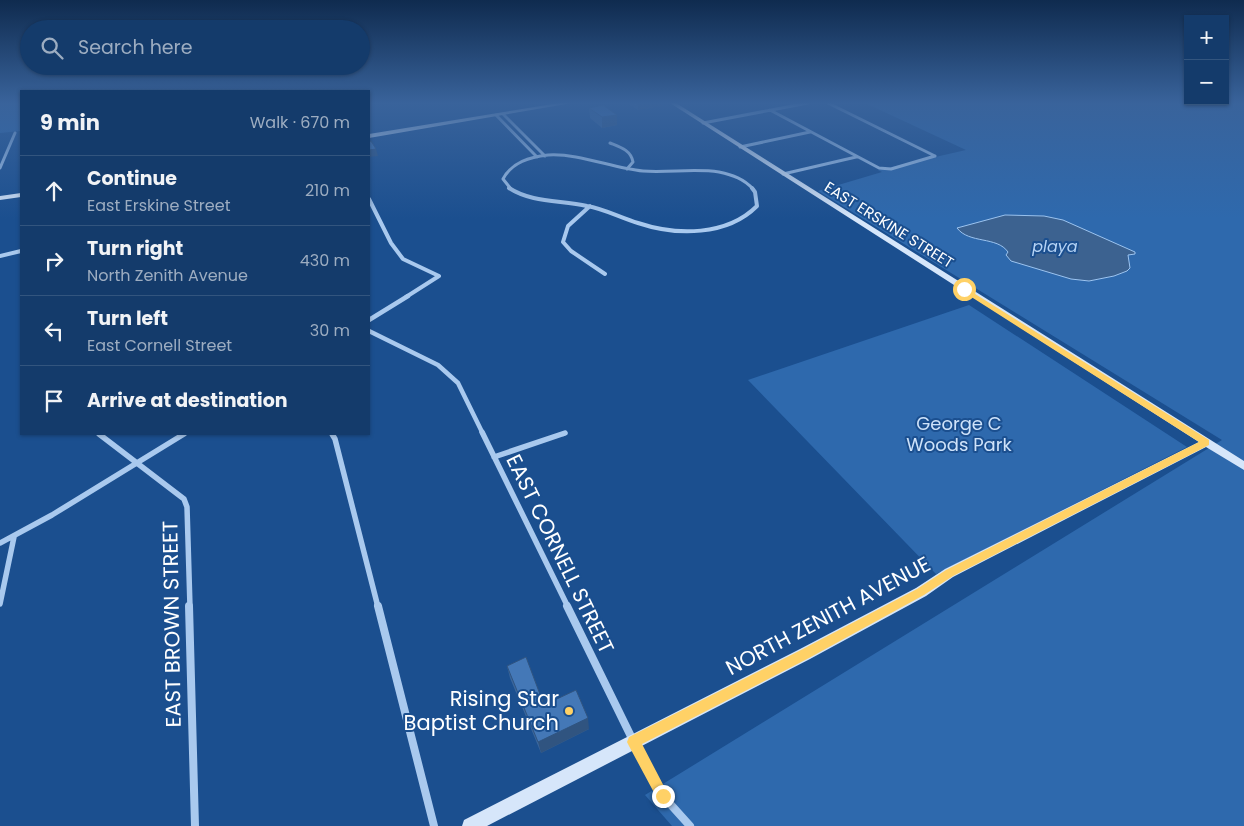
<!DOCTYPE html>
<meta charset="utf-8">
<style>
body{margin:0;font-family:Poppins,sans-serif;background:#1d4271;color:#f1f3f6}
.controls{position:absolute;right:15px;top:15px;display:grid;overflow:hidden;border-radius:0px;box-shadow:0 1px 4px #0004}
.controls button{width:45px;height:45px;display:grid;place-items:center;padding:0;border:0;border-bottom:1px solid #33557e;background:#143b6b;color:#f1f3f6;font:25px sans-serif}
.stop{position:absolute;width:15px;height:15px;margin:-11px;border:4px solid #ffd166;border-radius:50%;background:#fff}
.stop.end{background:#ffd166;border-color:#fff;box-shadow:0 1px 5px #0008}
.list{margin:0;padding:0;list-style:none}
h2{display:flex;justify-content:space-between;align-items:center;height:65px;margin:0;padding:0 20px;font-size:21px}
h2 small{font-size:16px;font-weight:400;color:#9dadc1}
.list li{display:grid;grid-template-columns:32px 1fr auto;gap:15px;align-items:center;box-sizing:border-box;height:70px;padding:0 20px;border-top:1px solid #33557e}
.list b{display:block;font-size:19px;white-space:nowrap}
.list p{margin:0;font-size:16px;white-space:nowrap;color:#9dadc1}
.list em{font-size:16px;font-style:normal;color:#9dadc1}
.icon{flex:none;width:28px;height:28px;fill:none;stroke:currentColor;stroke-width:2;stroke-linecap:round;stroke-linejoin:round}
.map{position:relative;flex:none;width:1244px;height:826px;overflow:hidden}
.search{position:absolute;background:#143b6b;box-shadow:0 1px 4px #0004;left:20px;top:20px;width:350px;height:55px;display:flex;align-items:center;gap:12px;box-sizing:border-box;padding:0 18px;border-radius:28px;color:#9dadc1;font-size:19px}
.panel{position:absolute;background:#143b6b;box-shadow:0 1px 4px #0004;left:20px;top:90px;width:350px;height:345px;border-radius:0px}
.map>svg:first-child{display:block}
.green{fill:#2e69ad}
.water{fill:#3c6290;stroke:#9cc4f0}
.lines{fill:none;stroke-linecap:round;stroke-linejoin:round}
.street-far4{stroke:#a9c9ee;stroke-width:3}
.street-far3{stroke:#a9c9ee;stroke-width:4}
.street-far2{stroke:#a9c9ee;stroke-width:4.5}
.street-far1{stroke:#a9c9ee;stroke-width:5.5}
.street{stroke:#a9c9ee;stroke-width:8}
.secondary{fill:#d6e6fa;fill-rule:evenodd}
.wall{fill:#3a679d}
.shaded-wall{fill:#305480}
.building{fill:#4478b7;stroke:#305480}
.route{fill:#ffd166}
.poi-dot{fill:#ffd166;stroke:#1b4f8f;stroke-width:2}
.labels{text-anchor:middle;stroke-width:4;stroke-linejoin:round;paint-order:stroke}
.far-street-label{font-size:15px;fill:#fff;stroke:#1b4f8f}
.far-water-label{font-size:16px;font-style:italic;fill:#b5d3f5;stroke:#1b4f8f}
.park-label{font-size:18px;fill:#cfe3fa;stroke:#1b4f8f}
.near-street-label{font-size:21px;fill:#fff;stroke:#1b4f8f}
.near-poi-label{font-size:21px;fill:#fff;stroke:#1b4f8f;text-anchor:end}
</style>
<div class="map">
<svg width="1244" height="826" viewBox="0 0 1244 826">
<rect width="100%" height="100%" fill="#1b4f8f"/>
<!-- green -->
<path class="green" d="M 0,103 L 21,103 L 21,131 L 0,133 Z
M 865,103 L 1244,103 L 1244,826 L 672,826 L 645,795 L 1222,440 L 818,191 L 882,172 L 878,170 L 966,150 Z
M 969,305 L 1187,447 L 936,574 L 748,380 Z"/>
<!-- water -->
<path class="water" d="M 1005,215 L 1044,216 L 1063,220 L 1135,252 L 1135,254 L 1128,255 L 1130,268 L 1127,271 L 1114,276 L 1089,281 L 1071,279 L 1011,261 L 1006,255 L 1008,252 C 997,236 969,244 957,228 Z"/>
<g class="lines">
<!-- street-far4 -->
<path class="street-far4" d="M 828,103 L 935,156
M 770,110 L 879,168 L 891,169 L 935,156
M 503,114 L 545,156
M 496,115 L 537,157
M 703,123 L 808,103
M 610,143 C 620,147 631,150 633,162 L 627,169
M 740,147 L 810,132
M 0,168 L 15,133
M 783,174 L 856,157
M 511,189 L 503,179 C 512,162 530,157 548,155 C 579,153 612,168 643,171 C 668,173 694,168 719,172 C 733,175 744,179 753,189"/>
<!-- street-far3 -->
<path class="street-far3" d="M 509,188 C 532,203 561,200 587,206 C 605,209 621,218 638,223 C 677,236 727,236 757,206 L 755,192 L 752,188
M 369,199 L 391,243 L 403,259 L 439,276
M 590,206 L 568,226 L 563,242 L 571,251 L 605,274
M 0,256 L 21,251
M 406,297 L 439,276"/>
<!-- street-far2 -->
<path class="street-far2" d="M 369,320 L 408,296
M 369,331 L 438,365 L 458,383 L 483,434
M 563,434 L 565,433"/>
<!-- street-far1 -->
<path class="street-far1" d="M 482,432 L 568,607
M 99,434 L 184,499 L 187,507 L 190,607
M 332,434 L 335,439 L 378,607
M 494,457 L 565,433
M 0,543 L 52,515 L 184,434
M 0,604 L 14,537"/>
<!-- street -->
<path class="street" d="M 189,606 L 195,826
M 378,606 L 434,826
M 567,606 L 649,773 L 663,796 L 690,826"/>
<!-- secondary -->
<path class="secondary" d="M 559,103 L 572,103 L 369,138 L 369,134 Z
M 670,103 L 676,103 L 1244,461 L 1244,470 L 1206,447 L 953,577 L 926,596 L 810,659 L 487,826 L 462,826 L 464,820 L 800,649 L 916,588 L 945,569 L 1199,442 Z
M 21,193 L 21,197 L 0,200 L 0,196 Z"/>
</g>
<!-- wall -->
<path class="wall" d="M 628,103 L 662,103 L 662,106 L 638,110 Z
M 589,108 L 617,115 L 617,125 L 602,128 L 590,118 Z
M 507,666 L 544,705 L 589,729 L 541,753 L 510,678 Z"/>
<!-- shaded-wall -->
<path class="shaded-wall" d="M 638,103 L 662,103 L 662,106 L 638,110 Z
M 617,115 L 617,125 L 602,128 L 602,117 Z
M 376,149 L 378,156 L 369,157 L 369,150 Z
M 588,718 L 589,729 L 541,753 L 538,742 Z"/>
<!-- building -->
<path class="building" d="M 603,105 L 617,115 L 602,117 L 589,108 Z
M 371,141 L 376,149 L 369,150 L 369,142 Z
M 526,657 L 544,705 L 576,690 L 588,718 L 538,742 L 507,666 Z"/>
<!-- sky -->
<linearGradient id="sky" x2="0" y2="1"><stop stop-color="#0f2b4f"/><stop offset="0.47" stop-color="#39639b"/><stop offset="1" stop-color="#39639b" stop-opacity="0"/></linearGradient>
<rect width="1244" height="219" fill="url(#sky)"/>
<!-- route -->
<path class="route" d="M 964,287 L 1209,440 L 1209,445 L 953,576 L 924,595 L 809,658 L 642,744 L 669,796 L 667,800 L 663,802 L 658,800 L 629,746 L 627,742 L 629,737 L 801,650 L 917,589 L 946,570 L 1199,442 L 962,291 L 962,288 Z"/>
<!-- markers -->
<circle class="poi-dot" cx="569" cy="711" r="5"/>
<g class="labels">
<!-- far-street labels -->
<g class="far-street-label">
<text transform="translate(889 225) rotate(32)" y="5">EAST ERSKINE STREET</text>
</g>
<!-- far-water labels -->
<g class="far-water-label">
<text x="1055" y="252">playa</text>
</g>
<!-- park labels -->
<g class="park-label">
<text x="959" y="430">George C<tspan x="959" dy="21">Woods Park</tspan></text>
</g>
<!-- near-street labels -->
<g class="near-street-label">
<text transform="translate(560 554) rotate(64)" y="7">EAST CORNELL STREET</text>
<text transform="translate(828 616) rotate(-28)" y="7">NORTH ZENITH AVENUE</text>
<text transform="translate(172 624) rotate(-91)" y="7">EAST BROWN STREET</text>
</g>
<!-- near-poi labels -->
<g class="near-poi-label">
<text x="559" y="706">Rising Star<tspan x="559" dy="24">Baptist Church</tspan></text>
</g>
</g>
</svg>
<div class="controls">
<button>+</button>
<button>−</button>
</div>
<div class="stop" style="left:964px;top:289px"></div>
<div class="stop end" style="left:663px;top:796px"></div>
<div class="search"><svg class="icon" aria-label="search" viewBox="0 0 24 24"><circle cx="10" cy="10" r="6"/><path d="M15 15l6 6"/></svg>Search here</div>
<section class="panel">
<h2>9 min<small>Walk · 670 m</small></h2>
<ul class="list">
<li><svg class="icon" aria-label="ahead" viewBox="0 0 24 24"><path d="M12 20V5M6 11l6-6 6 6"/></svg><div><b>Continue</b><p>East Erskine Street</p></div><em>210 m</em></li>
<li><svg class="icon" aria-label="right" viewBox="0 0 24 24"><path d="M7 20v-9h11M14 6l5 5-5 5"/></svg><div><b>Turn right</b><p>North Zenith Avenue</p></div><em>430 m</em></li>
<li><svg class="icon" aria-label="left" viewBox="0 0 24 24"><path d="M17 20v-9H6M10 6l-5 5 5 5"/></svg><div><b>Turn left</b><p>East Cornell Street</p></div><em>30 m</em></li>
<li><svg class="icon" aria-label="arrive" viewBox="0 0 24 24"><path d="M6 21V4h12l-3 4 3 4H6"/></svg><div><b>Arrive at destination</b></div></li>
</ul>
</section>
</div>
